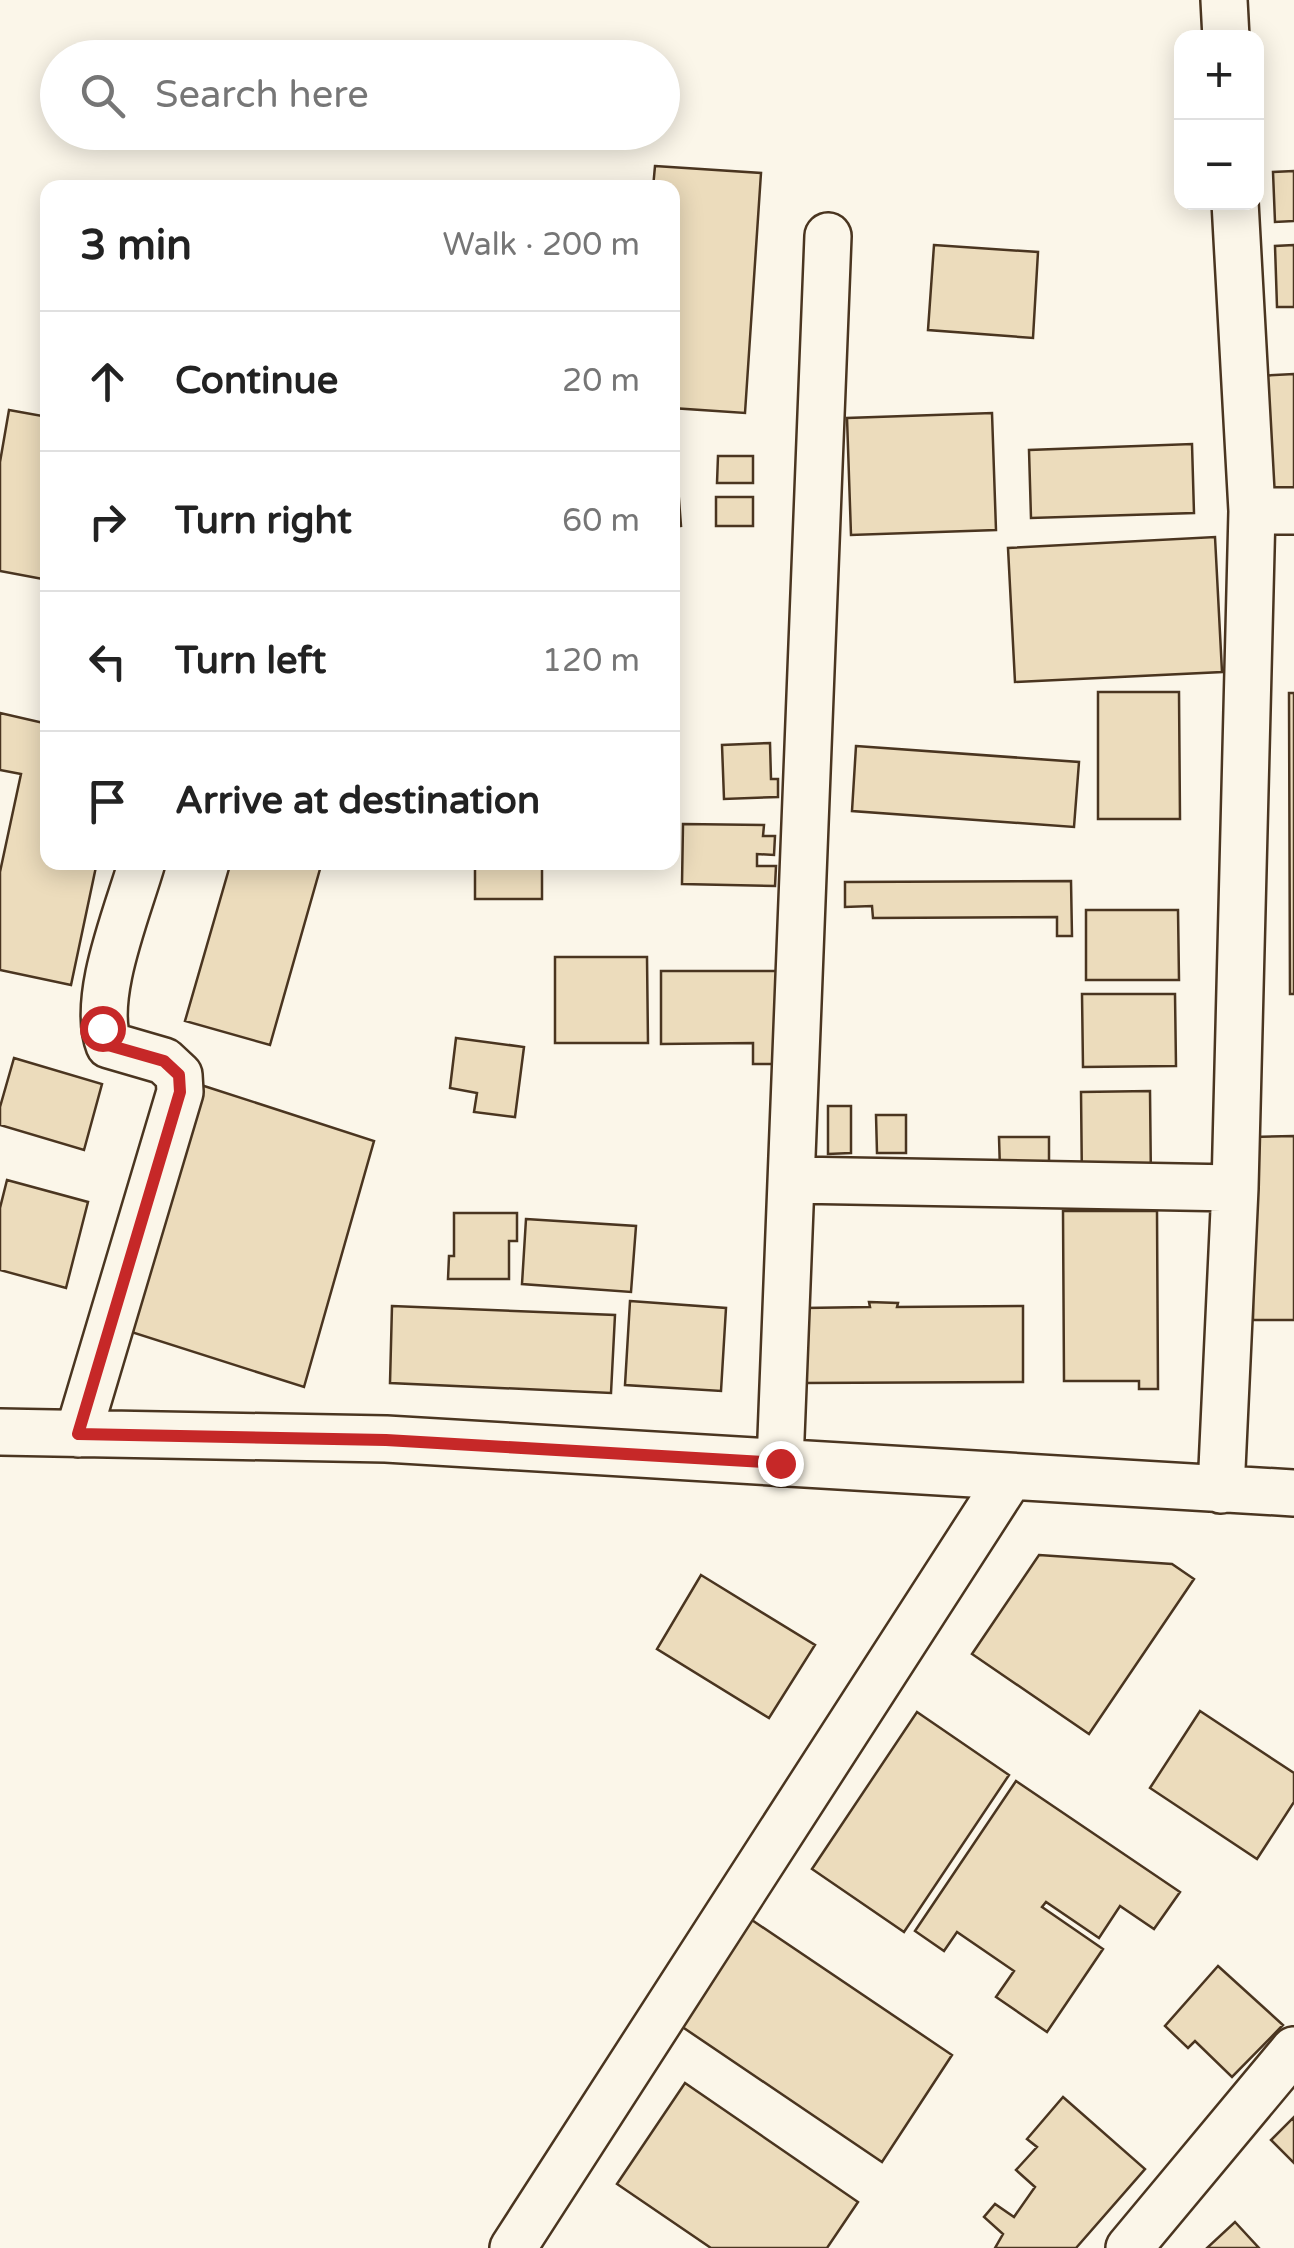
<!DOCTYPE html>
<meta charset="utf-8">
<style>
body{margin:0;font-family:"Varela Round",sans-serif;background:#f6f6f6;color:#222}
.controls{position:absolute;right:30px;top:30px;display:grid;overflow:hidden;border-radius:20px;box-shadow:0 5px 25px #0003}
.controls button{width:90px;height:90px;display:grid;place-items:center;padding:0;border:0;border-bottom:2px solid #e0e0e0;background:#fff;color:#222;font:50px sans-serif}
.stop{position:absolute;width:30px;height:30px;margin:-22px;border:8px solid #c62828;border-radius:50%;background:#fff}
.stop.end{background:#c62828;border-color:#fff;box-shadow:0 2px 10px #0008}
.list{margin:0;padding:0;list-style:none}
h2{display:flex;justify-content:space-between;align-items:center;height:130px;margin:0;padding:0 40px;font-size:42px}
h2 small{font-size:32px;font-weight:400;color:#767676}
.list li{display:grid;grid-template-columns:65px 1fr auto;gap:30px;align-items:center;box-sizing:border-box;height:140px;padding:0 40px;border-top:2px solid #e0e0e0}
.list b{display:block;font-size:38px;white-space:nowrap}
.list em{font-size:32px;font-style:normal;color:#767676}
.icon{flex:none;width:55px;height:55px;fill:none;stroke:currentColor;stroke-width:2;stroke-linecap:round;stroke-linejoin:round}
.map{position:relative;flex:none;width:1294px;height:2248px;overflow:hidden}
.search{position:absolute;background:#fff;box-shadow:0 5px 25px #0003;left:40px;top:40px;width:640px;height:110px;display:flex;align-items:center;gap:25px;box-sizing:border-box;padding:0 35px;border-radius:55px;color:#767676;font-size:38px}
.panel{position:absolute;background:#fff;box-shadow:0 5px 25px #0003;left:40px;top:180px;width:640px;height:690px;border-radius:20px}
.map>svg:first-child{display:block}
.building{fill:#ecdcbc;stroke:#4a3520;stroke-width:2.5}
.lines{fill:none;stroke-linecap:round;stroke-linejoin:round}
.minor-casing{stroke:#4a3520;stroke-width:50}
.minor{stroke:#fbf6e9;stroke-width:45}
.route{stroke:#c62828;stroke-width:12}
</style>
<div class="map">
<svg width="1294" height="2248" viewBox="0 0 1294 2248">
<rect width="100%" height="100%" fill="#fbf6e9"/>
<!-- building -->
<path class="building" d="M 655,166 L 761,173 L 745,413 L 672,408 L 672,188 L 653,188 Z
M 1294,171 L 1294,221 L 1275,222 L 1273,172 Z
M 934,245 L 1038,252 L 1033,338 L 928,330 Z
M 1294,245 L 1294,307 L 1277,307 L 1275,246 Z
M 1294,374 L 1294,508 L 1260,509 L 1257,376 Z
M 9,410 L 48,417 L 48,580 L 0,571 L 0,462 Z
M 992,413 L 996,530 L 851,535 L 847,418 Z
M 1192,444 L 1194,513 L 1031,518 L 1029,450 Z
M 675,447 L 681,526 L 672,527 L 672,448 Z
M 718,456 L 753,456 L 753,483 L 717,483 Z
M 716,497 L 753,497 L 753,526 L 716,526 Z
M 1215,537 L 1222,672 L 1015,682 L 1008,548 Z
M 1098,692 L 1179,692 L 1180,819 L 1098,819 Z
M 1289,693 L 1294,693 L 1294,994 L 1290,994 Z
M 0,713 L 48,724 L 48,862 L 97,862 L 71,985 L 0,970 L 0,872 L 21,774 L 0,770 Z
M 770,743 L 771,779 L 778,779 L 778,797 L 724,799 L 722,745 Z
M 856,746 L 1079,762 L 1074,827 L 852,811 Z
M 683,824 L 764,825 L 763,836 L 775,836 L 774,855 L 757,854 L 757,866 L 776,866 L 775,886 L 682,884 Z
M 231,862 L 322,862 L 270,1045 L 185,1021 Z
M 475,862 L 542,862 L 542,899 L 475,899 Z
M 1071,881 L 1072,936 L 1057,936 L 1057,917 L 873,918 L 872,906 L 845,907 L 845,882 Z
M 1086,910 L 1178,910 L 1179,980 L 1086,980 Z
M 555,957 L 647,957 L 648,1043 L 555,1043 Z
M 661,971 L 779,971 L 779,1064 L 753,1064 L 753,1043 L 661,1044 Z
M 1082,994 L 1175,994 L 1176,1066 L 1083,1067 Z
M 456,1038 L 524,1047 L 515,1117 L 474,1112 L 477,1093 L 450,1088 Z
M 14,1058 L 102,1084 L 84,1150 L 0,1125 L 0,1107 Z
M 201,1085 L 374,1141 L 304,1387 L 125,1330 Z
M 1150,1091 L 1151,1185 L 1082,1185 L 1081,1092 Z
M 828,1106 L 851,1106 L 851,1153 L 828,1154 Z
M 876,1115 L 906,1115 L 906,1153 L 877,1153 Z
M 1294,1136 L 1294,1320 L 1253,1320 L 1252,1137 Z
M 999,1137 L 1049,1137 L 1049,1170 L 1000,1170 Z
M 7,1180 L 88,1202 L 66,1288 L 0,1270 L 0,1208 Z
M 1063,1211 L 1157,1211 L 1158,1389 L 1139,1389 L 1139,1381 L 1064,1381 Z
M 454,1213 L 517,1213 L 517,1241 L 509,1241 L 509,1279 L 448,1279 L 449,1256 L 454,1256 Z
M 526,1219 L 636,1226 L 631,1292 L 522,1284 Z
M 630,1301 L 726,1308 L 721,1391 L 625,1385 Z
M 869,1302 L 898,1303 L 897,1307 L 1023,1306 L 1023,1382 L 804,1383 L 804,1308 L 870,1307 Z
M 392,1306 L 615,1315 L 611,1393 L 390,1383 Z
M 1039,1555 L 1172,1564 L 1194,1579 L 1089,1734 L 972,1654 Z
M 701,1575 L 815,1645 L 769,1718 L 657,1649 Z
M 1200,1711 L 1294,1773 L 1294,1802 L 1257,1859 L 1150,1788 Z
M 917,1712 L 1009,1775 L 904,1932 L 812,1869 Z
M 1016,1781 L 1180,1892 L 1154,1929 L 1120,1906 L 1099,1938 L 1046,1902 L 1042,1907 L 1103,1949 L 1047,2032 L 996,1997 L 1014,1971 L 957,1932 L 944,1951 L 915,1931 Z
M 746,1916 L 952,2055 L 882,2162 L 675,2022 Z
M 1218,1966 L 1283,2025 L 1232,2077 L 1195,2041 L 1188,2048 L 1165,2026 Z
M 685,2083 L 858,2202 L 827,2248 L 711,2248 L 617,2184 Z
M 1063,2097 L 1145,2169 L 1076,2248 L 995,2248 L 1003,2234 L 984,2217 L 995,2204 L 1014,2217 L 1035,2187 L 1016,2170 L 1037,2147 L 1027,2139 Z
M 1294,2117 L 1294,2163 L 1271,2140 Z
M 1235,2222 L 1259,2248 L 1207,2248 Z"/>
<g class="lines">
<defs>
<path id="minor" d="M 1224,0 L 1226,38
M 1252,511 L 1294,511
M 794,1180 L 1235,1188
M 0,1432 L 386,1439 L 1294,1493
M 78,1434 L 180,1092 L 179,1075 L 164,1061 L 109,1045 C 91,998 128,911 142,862
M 780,1463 L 828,236
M 1221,1490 L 1235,1188 L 1252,511 L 1235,202
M 513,2248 L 1010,1477
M 1129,2248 L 1294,2050"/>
</defs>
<!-- minor casing -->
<use href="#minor" class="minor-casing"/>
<!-- minor -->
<use href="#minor" class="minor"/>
</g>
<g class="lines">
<!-- route -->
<path class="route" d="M 102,1028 L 108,1045 L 164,1061 L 179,1075 L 180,1092 L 78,1434 L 386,1440 L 780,1463"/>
</g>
</svg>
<div class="controls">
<button>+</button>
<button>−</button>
</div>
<div class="stop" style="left:102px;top:1028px"></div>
<div class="stop end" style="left:780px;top:1463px"></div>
<div class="search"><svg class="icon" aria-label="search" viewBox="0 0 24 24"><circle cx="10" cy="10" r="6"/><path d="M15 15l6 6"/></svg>Search here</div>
<section class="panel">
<h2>3 min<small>Walk · 200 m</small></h2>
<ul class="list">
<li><svg class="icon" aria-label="ahead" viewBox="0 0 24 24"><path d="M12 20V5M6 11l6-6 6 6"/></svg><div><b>Continue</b></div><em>20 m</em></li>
<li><svg class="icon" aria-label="right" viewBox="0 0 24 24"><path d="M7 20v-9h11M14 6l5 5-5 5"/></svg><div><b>Turn right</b></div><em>60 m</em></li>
<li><svg class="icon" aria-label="left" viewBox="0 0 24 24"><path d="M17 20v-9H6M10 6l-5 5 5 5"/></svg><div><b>Turn left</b></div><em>120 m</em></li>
<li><svg class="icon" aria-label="arrive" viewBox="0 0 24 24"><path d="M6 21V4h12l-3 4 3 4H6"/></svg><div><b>Arrive at destination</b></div></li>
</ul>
</section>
</div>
